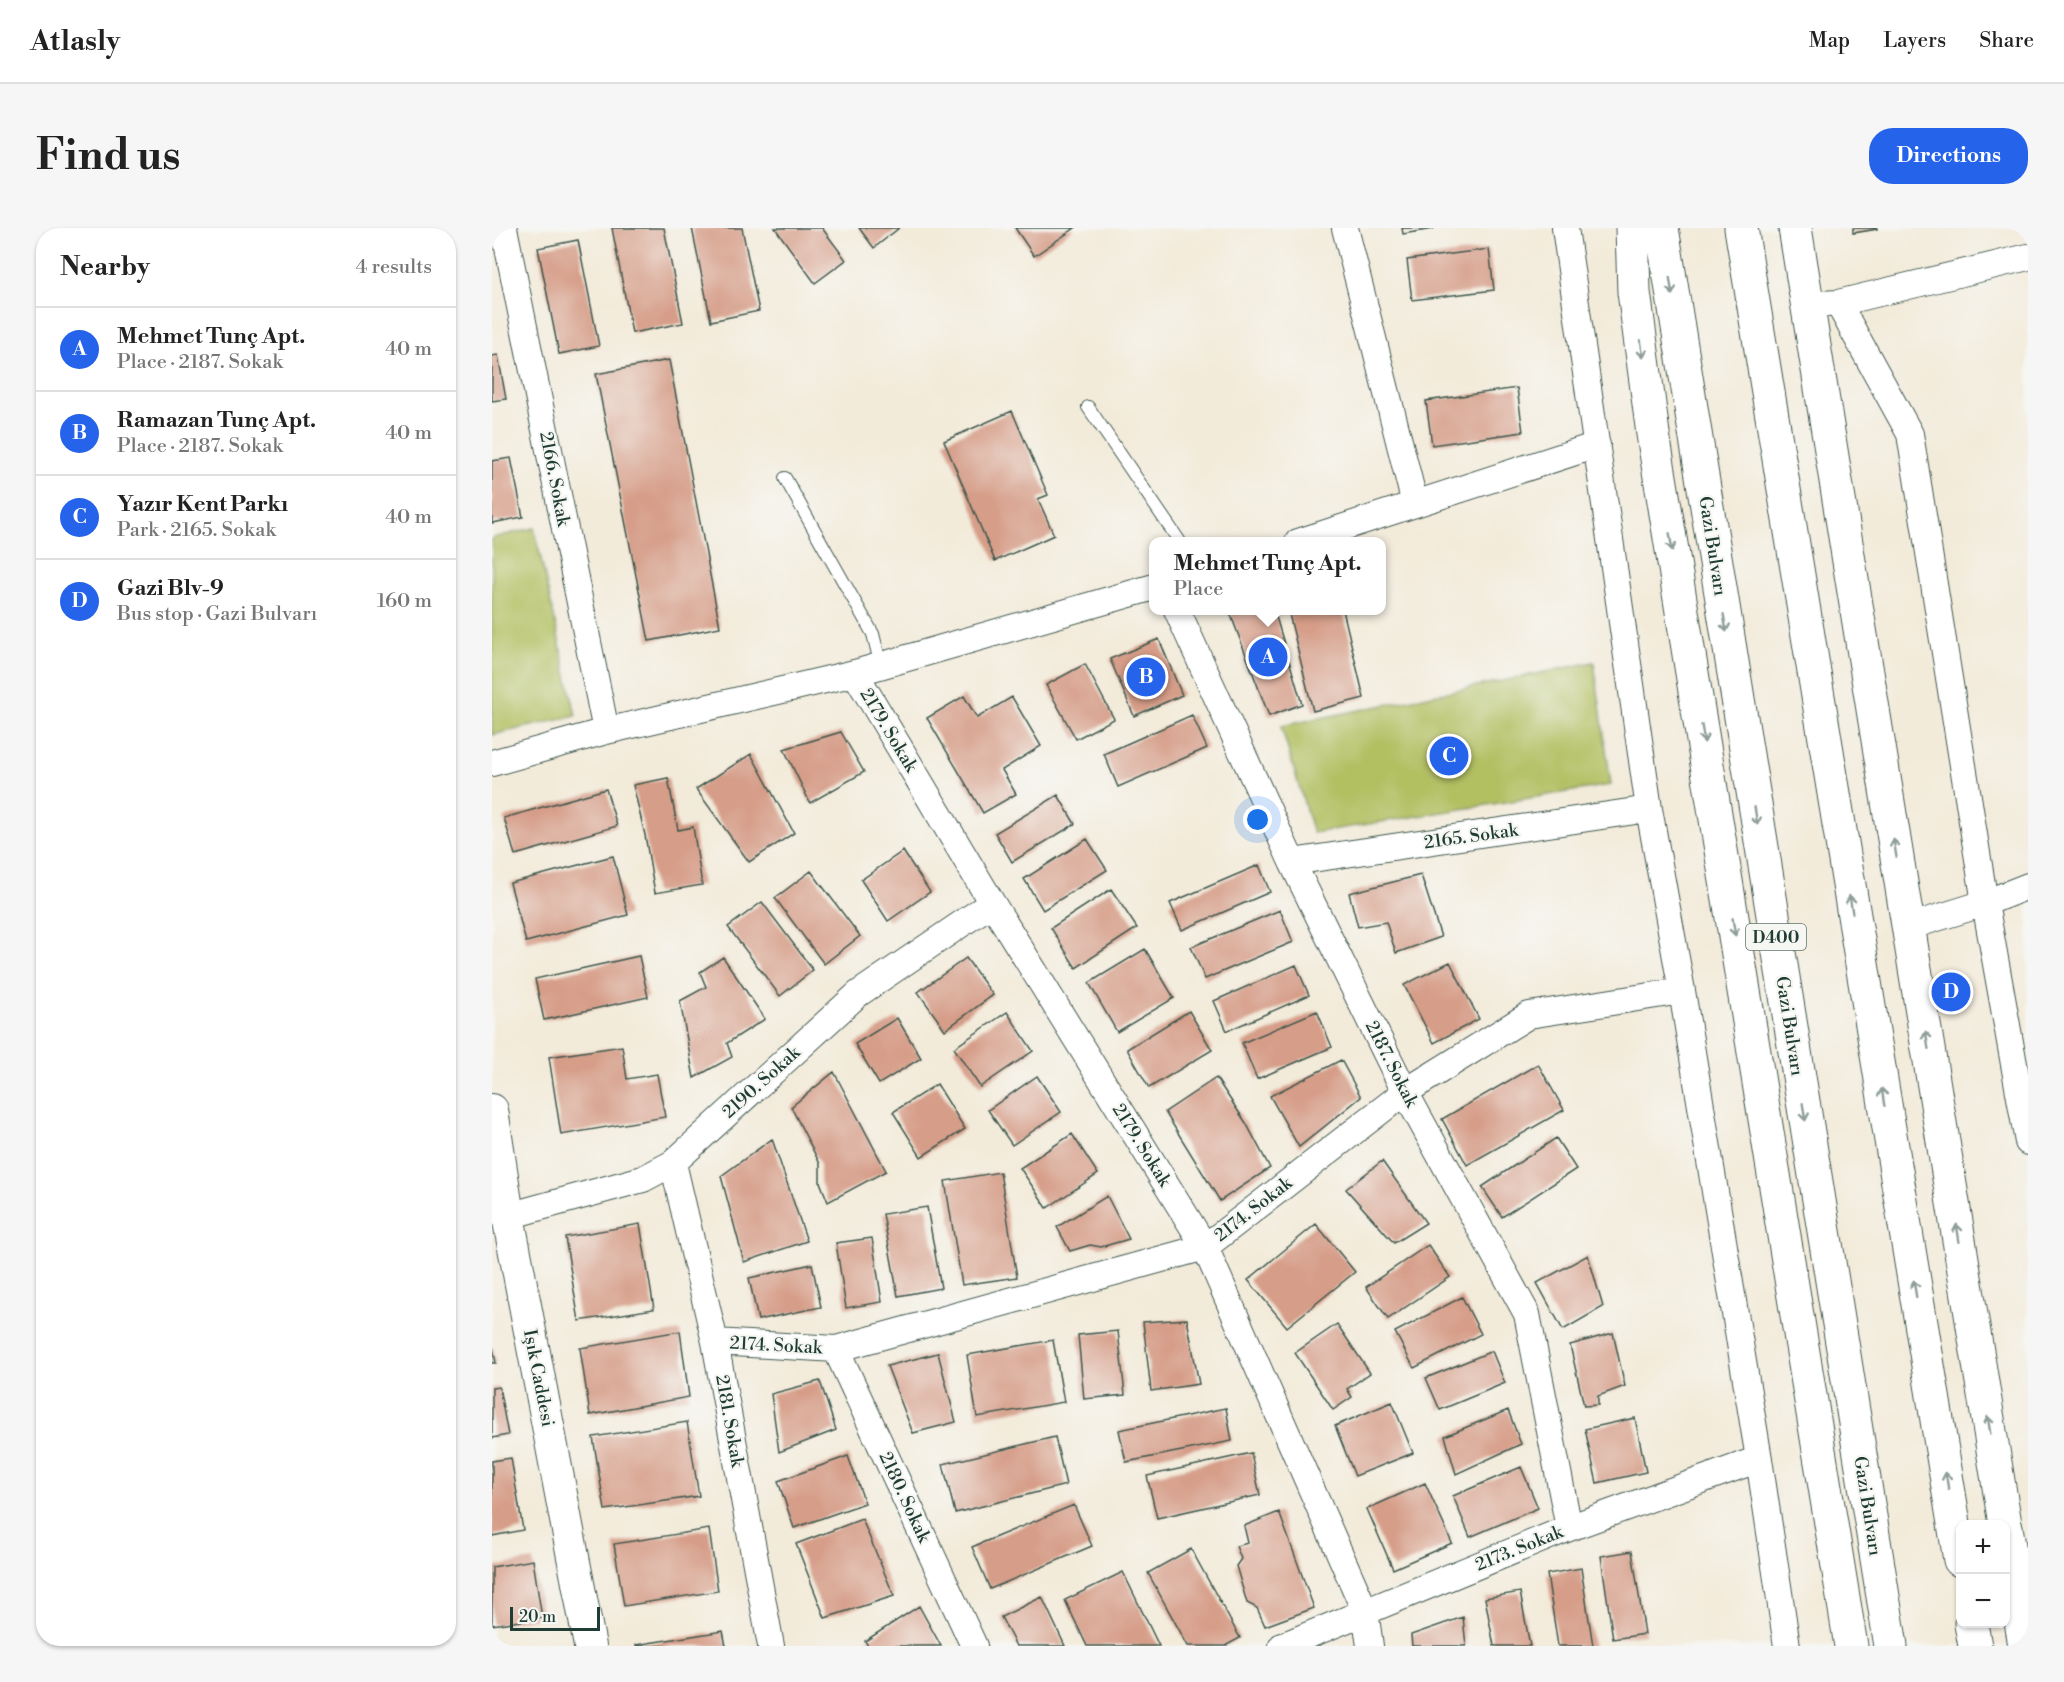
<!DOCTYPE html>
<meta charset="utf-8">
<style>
body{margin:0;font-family:"Libre Bodoni",serif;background:#f6f6f6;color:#222}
.controls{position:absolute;right:18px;bottom:18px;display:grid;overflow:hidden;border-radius:12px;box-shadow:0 2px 4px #0004}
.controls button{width:54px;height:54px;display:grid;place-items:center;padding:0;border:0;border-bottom:2px solid #e0e0e0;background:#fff;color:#222;font:30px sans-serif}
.scale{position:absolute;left:18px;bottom:15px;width:90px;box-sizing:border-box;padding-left:6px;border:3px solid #1f3d34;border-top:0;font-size:16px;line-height:21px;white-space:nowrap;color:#1f3d34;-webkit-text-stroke:4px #f6f6f2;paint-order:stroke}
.you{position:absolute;left:766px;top:592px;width:21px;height:21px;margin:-15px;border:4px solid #fff;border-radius:50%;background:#1a73e8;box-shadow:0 0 0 9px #1a73e833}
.badge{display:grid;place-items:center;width:39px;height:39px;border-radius:50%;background:#2563eb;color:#fff;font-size:20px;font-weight:700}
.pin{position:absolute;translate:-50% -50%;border:3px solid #fff;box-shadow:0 2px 6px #0006}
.popup{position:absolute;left:657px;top:309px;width:237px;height:78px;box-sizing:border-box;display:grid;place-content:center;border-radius:12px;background:#fff;filter:drop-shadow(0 2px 4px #0005);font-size:20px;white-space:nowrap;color:#767676}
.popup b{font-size:22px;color:#222}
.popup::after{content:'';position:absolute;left:50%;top:100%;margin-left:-12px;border:12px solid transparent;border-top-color:#fff}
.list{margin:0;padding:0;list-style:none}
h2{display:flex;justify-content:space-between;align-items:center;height:78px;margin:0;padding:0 24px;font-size:26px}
h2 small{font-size:20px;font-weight:400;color:#767676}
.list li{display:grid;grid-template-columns:39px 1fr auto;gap:18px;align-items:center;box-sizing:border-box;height:84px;padding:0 24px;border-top:2px solid #e0e0e0}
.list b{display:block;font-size:22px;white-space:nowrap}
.list p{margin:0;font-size:20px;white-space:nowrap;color:#767676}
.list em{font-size:20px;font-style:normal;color:#767676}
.map{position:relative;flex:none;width:1536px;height:1418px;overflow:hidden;border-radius:24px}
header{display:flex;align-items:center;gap:36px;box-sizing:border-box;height:84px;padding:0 30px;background:#fff;border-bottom:2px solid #e0e0e0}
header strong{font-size:28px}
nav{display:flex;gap:33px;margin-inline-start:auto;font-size:21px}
.intro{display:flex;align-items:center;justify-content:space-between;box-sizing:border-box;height:144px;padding:0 36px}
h1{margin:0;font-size:42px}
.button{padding:15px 27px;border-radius:24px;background:#2563eb;color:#fff;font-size:21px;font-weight:700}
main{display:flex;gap:36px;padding:0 36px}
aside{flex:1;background:#fff;border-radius:24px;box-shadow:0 2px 4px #0004}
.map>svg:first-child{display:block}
.green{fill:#b2c062;stroke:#687e4b;stroke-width:1.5}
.building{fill:#d69d88}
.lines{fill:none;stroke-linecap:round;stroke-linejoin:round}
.service-casing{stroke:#3f574d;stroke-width:14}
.minor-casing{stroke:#3f574d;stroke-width:28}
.tertiary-casing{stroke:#3f574d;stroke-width:34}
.trunk-casing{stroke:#3f574d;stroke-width:35}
.service{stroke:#fff;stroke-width:12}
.minor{stroke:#fff;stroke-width:26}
.tertiary{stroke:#fff;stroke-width:32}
.trunk{stroke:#fff;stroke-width:33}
.oneway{stroke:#8f9e9a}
.labels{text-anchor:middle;stroke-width:4.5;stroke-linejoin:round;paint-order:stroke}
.shield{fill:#f6f6f2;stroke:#60746d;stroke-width:1.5}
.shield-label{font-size:16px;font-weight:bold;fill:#1f3d34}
.street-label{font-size:18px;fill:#1f3d34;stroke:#f6f6f2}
</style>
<header>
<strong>Atlasly</strong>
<nav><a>Map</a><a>Layers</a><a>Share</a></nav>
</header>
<div class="intro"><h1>Find us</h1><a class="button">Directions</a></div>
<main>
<aside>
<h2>Nearby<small>4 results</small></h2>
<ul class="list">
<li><span class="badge">A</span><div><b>Mehmet Tunç Apt.</b><p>Place · 2187. Sokak</p></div><em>40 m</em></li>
<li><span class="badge">B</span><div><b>Ramazan Tunç Apt.</b><p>Place · 2187. Sokak</p></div><em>40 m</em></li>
<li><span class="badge">C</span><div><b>Yazır Kent Parkı</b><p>Park · 2165. Sokak</p></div><em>40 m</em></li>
<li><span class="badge">D</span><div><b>Gazi̇ Blv-9</b><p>Bus stop · Gazi Bulvarı</p></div><em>160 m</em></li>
</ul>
</aside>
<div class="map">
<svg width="1536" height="1418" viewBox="0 0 1536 1418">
<rect width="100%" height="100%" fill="#f6f6f2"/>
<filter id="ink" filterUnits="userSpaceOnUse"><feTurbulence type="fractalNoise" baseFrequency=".0167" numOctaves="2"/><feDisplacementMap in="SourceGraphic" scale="12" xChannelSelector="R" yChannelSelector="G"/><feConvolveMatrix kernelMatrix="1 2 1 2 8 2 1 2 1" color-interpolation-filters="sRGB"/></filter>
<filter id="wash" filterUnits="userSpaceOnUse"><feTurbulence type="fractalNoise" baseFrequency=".008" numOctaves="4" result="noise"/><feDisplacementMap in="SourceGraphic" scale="24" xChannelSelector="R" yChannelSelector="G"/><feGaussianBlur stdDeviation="1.35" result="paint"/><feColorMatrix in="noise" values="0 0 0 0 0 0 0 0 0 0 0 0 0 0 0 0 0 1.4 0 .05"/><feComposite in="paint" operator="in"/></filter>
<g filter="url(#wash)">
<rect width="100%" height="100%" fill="#f3ebda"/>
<!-- green -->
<path class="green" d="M 42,300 L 84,488 L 0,507 L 0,310 Z
M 1102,434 L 1119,557 L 821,605 L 789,498 Z"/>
<g id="blocks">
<!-- building -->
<path class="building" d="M 120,0 L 172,0 L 191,95 L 140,105 Z
M 200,0 L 250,0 L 267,83 L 219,93 Z
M 283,0 L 330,0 L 354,32 L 323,55 Z
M 367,0 L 407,0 L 382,20 Z
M 523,0 L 583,0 L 542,28 Z
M 910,0 L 941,0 L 941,1 L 911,6 Z
M 1361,0 L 1385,0 L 1385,1 L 1361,5 Z
M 86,12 L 107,118 L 67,126 L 46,20 Z
M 997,21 L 1002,62 L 920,72 L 915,32 Z
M 6,127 L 14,171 L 0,173 L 0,128 Z
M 177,132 L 228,399 L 157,413 L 104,146 Z
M 1025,160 L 1031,204 L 940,217 L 934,173 Z
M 520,183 L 556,267 L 546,271 L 562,307 L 503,333 L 452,213 Z
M 19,230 L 31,289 L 0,295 L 0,233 Z
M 737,382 L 782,382 L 810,476 L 777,488 Z
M 796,382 L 851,382 L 872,470 L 821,483 Z
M 667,411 L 690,467 L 642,488 L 618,431 Z
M 593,436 L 622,491 L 584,511 L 554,457 Z
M 472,468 L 485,490 L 520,469 L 549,518 L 510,542 L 524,566 L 491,585 L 435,490 Z
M 700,487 L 715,520 L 626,559 L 612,526 Z
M 349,504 L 372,544 L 318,575 L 292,521 Z
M 259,526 L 302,605 L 257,634 L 204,561 Z
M 176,550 L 186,602 L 201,599 L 210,657 L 163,665 L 153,607 L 141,557 Z
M 114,561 L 125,598 L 23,627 L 12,590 Z
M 566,567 L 583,596 L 520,634 L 503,605 Z
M 595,611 L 615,642 L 551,682 L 532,651 Z
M 411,623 L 438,664 L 396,693 L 369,652 Z
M 121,628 L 136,687 L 34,714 L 18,655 Z
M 767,637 L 778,664 L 690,702 L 678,675 Z
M 319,643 L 368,708 L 332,736 L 283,670 Z
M 929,647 L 949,709 L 904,725 L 894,694 L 866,699 L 857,665 Z
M 619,661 L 645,700 L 584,740 L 559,700 Z
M 270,674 L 321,742 L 288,768 L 236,699 Z
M 788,682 L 801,714 L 713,751 L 699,719 Z
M 653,721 L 682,770 L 625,804 L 597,755 Z
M 147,728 L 156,769 L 52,792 L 43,751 Z
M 231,729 L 273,791 L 235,815 L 240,829 L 202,850 L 188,773 L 214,759 L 208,744 Z
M 474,730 L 501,767 L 453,802 L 426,764 Z
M 958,734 L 987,791 L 942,815 L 912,757 Z
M 804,737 L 817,767 L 735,803 L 722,773 Z
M 697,783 L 720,822 L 657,860 L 635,821 Z
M 825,783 L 840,819 L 765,851 L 750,815 Z
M 515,784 L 541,823 L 488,859 L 462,820 Z
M 405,790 L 429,830 L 387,856 L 363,816 Z
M 130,818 L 135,851 L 165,846 L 173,889 L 69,907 L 57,829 Z
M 849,832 L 869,869 L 807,919 L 778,868 Z
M 1046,836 L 1072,882 L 975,937 L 950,891 Z
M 342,844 L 394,943 L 336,974 L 328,954 L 328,936 L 299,879 Z
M 545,848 L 569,884 L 520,917 L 496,882 Z
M 724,850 L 754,895 L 778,940 L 728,973 L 673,884 Z
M 445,856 L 473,901 L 429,929 L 401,884 Z
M 580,906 L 606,946 L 555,980 L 528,940 Z
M 1064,910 L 1084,941 L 1010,989 L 990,959 Z
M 280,911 L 315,1013 L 252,1034 L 229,948 Z
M 890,933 L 934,995 L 902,1015 L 854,961 Z
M 508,944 L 525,1049 L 470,1057 L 453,953 Z
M 615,968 L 637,1011 L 609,1019 L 598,1017 L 578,1023 L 565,999 Z
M 435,979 L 449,1060 L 406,1068 L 391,986 Z
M 148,996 L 162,1081 L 87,1093 L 73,1009 Z
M 824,996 L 863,1044 L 795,1099 L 756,1052 Z
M 380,1010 L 390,1074 L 354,1080 L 344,1015 Z
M 936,1017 L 958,1049 L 896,1091 L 874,1059 Z
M 1096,1027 L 1111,1079 L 1071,1102 L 1045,1055 Z
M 320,1036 L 329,1079 L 266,1092 L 257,1050 Z
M 970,1069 L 989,1106 L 922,1140 L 903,1104 Z
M 695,1091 L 707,1156 L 659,1163 L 651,1094 Z
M 845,1096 L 878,1145 L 855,1161 L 860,1169 L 841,1182 L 803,1125 Z
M 188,1103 L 197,1169 L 98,1187 L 88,1120 Z
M 626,1103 L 633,1167 L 592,1171 L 586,1107 Z
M 1121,1105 L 1133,1158 L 1106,1168 L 1106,1177 L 1092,1178 L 1078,1117 Z
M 561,1112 L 572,1174 L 485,1189 L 475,1127 Z
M 1,1120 L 4,1135 L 0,1135 L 0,1121 Z
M 1000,1123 L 1013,1155 L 948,1182 L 934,1150 Z
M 446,1125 L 464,1194 L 421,1205 L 395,1138 Z
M 328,1153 L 344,1202 L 287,1224 L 279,1166 Z
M 7,1159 L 16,1207 L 0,1210 L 0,1160 Z
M 900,1174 L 921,1225 L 863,1248 L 843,1198 Z
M 734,1180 L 740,1213 L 634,1234 L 627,1202 Z
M 1016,1182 L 1029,1216 L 964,1246 L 953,1208 Z
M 1143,1190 L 1154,1244 L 1105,1255 L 1093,1201 Z
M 195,1194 L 207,1268 L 113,1282 L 101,1209 Z
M 563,1209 L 574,1257 L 463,1285 L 451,1236 Z
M 759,1225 L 768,1267 L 665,1290 L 655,1248 Z
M 356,1228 L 373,1275 L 302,1300 L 286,1253 Z
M 19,1230 L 31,1302 L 0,1308 L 0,1233 Z
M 1029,1239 L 1046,1280 L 978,1309 L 961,1268 Z
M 933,1255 L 960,1315 L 901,1341 L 875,1281 Z
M 582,1277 L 600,1318 L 498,1361 L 480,1319 Z
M 787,1284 L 822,1380 L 773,1398 L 765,1380 L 755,1375 L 744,1338 L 749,1331 L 744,1318 L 756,1315 L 752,1298 Z
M 370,1291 L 402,1368 L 333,1390 L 304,1316 Z
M 217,1301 L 226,1363 L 132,1378 L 122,1316 Z
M 699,1321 L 748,1410 L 733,1418 L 696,1418 L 656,1345 Z
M 1140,1323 L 1153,1406 L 1121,1411 L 1109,1328 Z
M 41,1332 L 50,1390 L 0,1397 L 0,1339 Z
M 1089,1340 L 1101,1418 L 1066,1418 L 1055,1346 Z
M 631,1344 L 667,1418 L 595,1418 L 573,1372 Z
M 1028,1364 L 1038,1418 L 1002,1418 L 993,1370 Z
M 550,1369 L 573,1418 L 524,1418 L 509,1389 Z
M 427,1378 L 449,1418 L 376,1418 L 373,1413 Z
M 971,1389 L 974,1418 L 920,1418 L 919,1407 Z
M 231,1403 L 234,1418 L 144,1418 L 144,1417 Z"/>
</g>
</g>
<g filter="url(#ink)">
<use href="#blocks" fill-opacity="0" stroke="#3f574d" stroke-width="1.5"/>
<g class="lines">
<defs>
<path id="service" d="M 596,179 L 688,314
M 293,250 L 381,406 L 389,438"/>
<path id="minor" d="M 12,0 L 114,503
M 853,0 L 923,276
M 1073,0 L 1157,581 L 1190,763 L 1267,1231 L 1295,1418
M 1346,75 L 1418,206 L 1493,675 L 1536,914
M 1329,76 L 1346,75 L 1536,29
M 806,314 L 1105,217
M 685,382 L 800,634 L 913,864 L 1035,1086 L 1077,1300
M 363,445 L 500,675 L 713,1019 L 873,1383 L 878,1418
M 0,535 L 114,503 L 363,445 L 662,359
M 800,634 L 1157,581
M 1416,699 L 1493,675 L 1536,658
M 181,935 L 223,1114 L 279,1418
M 16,988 L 151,951 L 181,935 L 366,766 L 500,675
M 223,1114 L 344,1121 L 713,1019 L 913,864 L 1037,787 L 1190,763
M 344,1121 L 482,1418
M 790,1418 L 1077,1300 L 1267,1231"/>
<path id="tertiary" d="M 0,882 L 16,988 L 98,1418"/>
<path id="trunk" d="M 1140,0 L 1142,64 L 1161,206 L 1359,1418
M 1170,0 L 1399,1418
M 1249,0 L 1468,1332
M 1303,0 L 1513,1296
M 1514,1299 L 1533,1418
M 1479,1396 L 1483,1418"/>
</defs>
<!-- service casing -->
<use href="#service" class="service-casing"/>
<!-- minor casing -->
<use href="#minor" class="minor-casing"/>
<!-- tertiary casing -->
<use href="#tertiary" class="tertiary-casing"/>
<!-- trunk casing -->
<use href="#trunk" class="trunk-casing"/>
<!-- service -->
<use href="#service" class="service"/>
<!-- minor -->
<use href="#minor" class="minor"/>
<!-- tertiary -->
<use href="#tertiary" class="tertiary"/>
<!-- trunk -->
<use href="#trunk" class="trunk"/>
</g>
<!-- one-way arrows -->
<defs><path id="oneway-shaft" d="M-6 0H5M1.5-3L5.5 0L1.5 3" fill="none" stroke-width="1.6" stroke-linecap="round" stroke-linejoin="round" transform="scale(1.5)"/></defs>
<g class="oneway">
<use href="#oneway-shaft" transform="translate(1179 58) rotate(81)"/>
<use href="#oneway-shaft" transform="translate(1150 121) rotate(82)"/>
<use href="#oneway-shaft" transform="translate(1179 314) rotate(81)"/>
<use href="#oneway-shaft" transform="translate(1233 395) rotate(81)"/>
<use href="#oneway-shaft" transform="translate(1211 506) rotate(81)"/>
<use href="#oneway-shaft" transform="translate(1264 588) rotate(81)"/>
<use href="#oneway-shaft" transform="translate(1403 620) rotate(-99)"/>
<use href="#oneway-shaft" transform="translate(1359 676) rotate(-99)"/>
<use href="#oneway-shaft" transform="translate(1242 699) rotate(81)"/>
<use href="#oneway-shaft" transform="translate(1435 812) rotate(-99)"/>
<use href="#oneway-shaft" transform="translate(1391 869) rotate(-99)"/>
<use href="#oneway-shaft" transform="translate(1312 884) rotate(81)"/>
<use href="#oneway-shaft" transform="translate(1466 1005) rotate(-99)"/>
<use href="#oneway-shaft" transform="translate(1423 1061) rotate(-99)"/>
<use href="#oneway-shaft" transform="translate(1497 1197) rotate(-99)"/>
<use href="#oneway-shaft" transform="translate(1455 1253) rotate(-99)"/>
</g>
</g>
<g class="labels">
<!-- shield labels -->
<rect class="shield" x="1254" y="696" width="60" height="26" rx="4.5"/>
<g class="shield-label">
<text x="1284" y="715">D400</text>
</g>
<!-- street labels -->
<g class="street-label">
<text transform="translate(63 251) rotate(79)" y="6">2166. Sokak</text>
<text transform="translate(1221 318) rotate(81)" y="6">Gazi Bulvarı</text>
<text transform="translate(397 502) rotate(59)" y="6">2179. Sokak</text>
<text transform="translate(979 608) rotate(-8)" y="6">2165. Sokak</text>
<text transform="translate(1298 798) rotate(81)" y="6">Gazi Bulvarı</text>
<text transform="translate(900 836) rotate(63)" y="6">2187. Sokak</text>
<text transform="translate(269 854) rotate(-42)" y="6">2190. Sokak</text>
<text transform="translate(650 917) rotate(58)" y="6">2179. Sokak</text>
<text transform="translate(761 981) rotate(-38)" y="6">2174. Sokak</text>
<text transform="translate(284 1117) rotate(3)" y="6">2174. Sokak</text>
<text transform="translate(47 1150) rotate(79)" y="6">Işık Caddesi</text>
<text transform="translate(238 1193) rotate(80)" y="6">2181. Sokak</text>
<text transform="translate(413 1269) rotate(65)" y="6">2180. Sokak</text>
<text transform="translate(1376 1278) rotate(81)" y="6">Gazi Bulvarı</text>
<text transform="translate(1027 1320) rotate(-22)" y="6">2173. Sokak</text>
</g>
</g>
</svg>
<div class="controls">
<button>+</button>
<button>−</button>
</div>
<div class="scale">20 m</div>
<div class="you"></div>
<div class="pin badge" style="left:776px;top:429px">A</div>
<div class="popup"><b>Mehmet Tunç Apt.</b>Place</div>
<div class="pin badge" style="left:654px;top:449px">B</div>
<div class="pin badge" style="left:957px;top:528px">C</div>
<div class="pin badge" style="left:1459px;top:764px">D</div>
</div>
</main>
